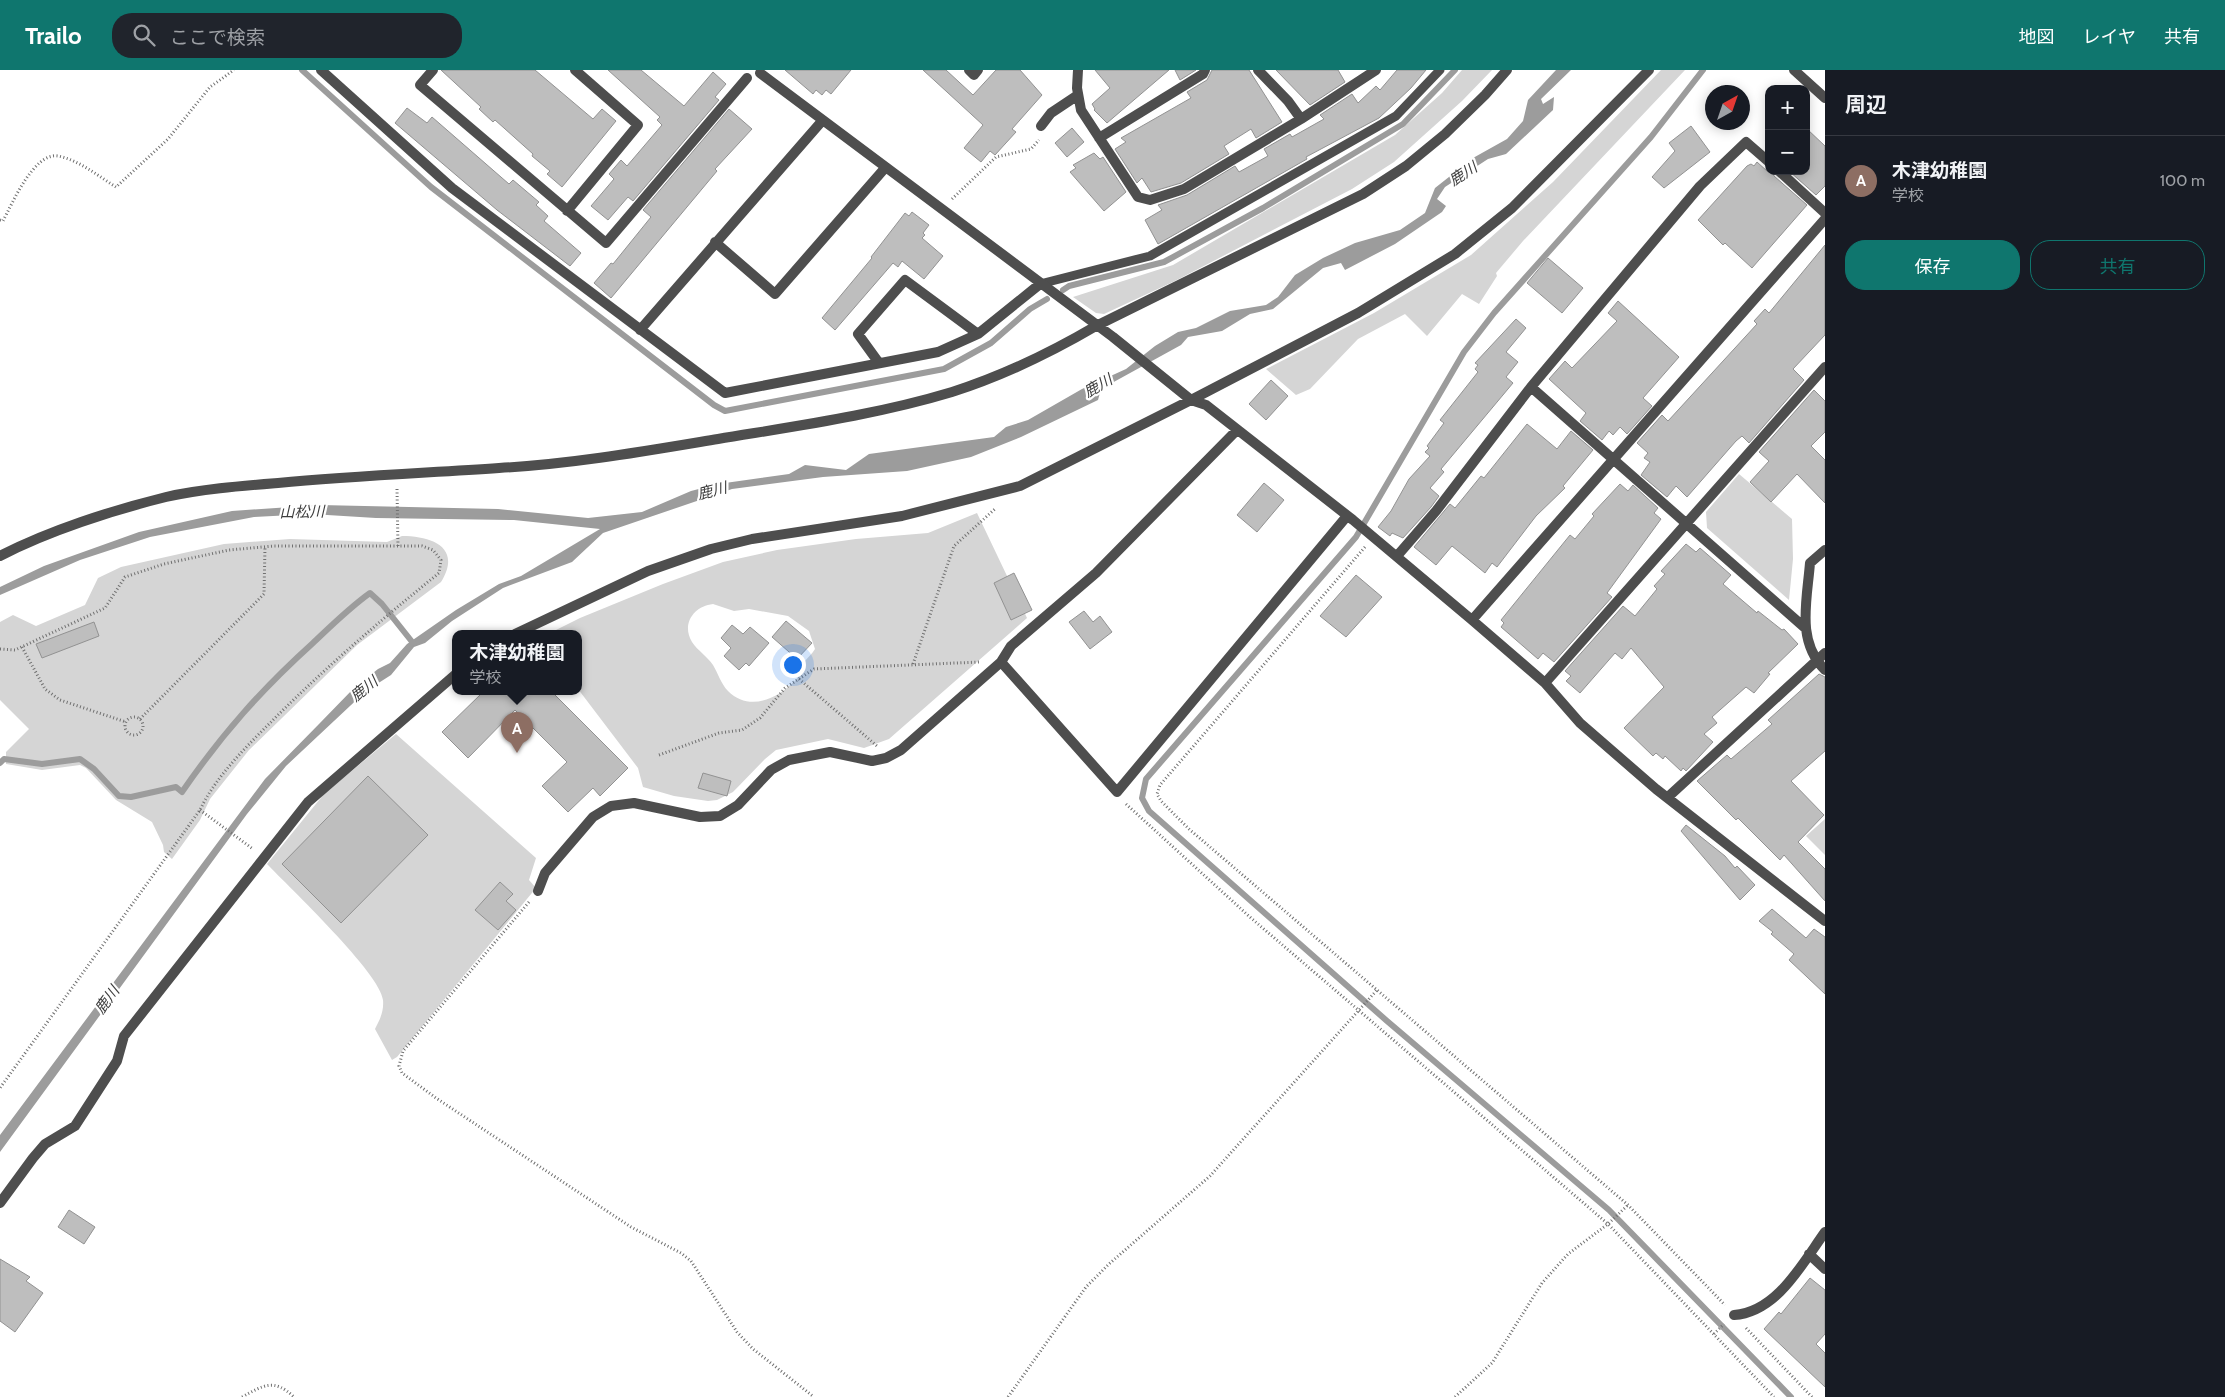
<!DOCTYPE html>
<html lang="ja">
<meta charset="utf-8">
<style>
body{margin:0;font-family:Cabin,"Noto Sans JP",sans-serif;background:#20242c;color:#f1f3f6}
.controls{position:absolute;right:15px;top:15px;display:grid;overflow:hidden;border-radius:10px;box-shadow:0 2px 12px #0003}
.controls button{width:45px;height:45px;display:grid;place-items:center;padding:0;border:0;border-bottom:1px solid #363941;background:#171b24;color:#f1f3f6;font:25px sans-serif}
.compass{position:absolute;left:1705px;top:15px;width:45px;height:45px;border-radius:50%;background:#171b24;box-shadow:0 2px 12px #0003;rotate:40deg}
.you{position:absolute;left:792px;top:594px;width:18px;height:18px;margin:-12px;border:4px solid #fff;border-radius:50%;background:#1a73e8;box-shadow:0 0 0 8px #1a73e833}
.badge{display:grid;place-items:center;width:32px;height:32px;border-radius:50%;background:#0f766e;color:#fff;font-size:16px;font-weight:700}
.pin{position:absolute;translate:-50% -41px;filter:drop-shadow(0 1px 2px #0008)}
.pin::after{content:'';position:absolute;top:26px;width:18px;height:15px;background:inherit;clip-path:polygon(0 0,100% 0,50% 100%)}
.popup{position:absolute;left:452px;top:560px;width:130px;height:65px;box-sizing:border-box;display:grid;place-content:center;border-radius:10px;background:#171b24;filter:drop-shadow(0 1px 4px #0005);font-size:16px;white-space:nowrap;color:#9ea1a6}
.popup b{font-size:19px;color:#f1f3f6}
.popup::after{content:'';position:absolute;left:50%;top:100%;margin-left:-10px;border:10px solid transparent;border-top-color:#171b24}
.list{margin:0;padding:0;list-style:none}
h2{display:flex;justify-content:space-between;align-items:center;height:65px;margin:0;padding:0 20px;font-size:21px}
h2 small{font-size:16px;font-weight:400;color:#9ea1a6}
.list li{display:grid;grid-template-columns:32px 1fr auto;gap:15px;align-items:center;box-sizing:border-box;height:90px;padding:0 20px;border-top:1px solid #363941}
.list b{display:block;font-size:19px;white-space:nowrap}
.list p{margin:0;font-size:16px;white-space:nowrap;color:#9ea1a6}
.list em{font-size:16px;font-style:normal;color:#9ea1a6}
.actions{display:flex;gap:10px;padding:15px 20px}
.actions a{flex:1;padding:11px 0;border:1px solid #0f766e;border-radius:20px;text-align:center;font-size:18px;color:#0f766e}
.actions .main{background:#0f766e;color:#fff}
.icon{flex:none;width:28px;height:28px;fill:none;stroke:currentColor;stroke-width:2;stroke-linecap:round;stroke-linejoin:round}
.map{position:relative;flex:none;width:1825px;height:1327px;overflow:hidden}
header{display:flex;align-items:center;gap:30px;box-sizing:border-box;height:70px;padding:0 25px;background:#0f766e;color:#fff}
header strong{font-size:24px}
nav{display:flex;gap:28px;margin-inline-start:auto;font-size:18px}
.search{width:350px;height:45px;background:#20242c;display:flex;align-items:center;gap:12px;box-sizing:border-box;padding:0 18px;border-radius:20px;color:#9ea1a6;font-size:19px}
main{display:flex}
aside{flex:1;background:#171b24}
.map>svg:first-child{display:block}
.green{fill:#d5d5d5;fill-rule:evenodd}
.water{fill:#9c9c9c}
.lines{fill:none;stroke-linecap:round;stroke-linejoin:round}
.stream{stroke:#9c9c9c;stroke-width:6}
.building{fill:#bebebe;stroke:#929292}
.path{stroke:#707070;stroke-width:3;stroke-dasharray:1 2.5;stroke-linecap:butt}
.service{stroke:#4e4e4e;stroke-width:9}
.minor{stroke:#4e4e4e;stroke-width:10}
.tertiary{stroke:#4e4e4e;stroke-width:10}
.labels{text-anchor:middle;stroke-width:4.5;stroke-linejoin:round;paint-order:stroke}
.water-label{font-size:15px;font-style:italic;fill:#3d3d3d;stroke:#fff}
</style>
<header>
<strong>Trailo</strong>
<div class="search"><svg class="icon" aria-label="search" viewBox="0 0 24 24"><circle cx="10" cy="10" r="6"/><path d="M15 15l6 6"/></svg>ここで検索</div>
<nav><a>地図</a><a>レイヤ</a><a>共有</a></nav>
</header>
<main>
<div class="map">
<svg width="1825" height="1327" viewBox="0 0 1825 1327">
<rect width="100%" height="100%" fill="#fff"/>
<!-- green -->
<path class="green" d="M 1462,0 L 1492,0 L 1462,31 L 1394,92 L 1352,119 L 1175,211 L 1104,244 L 1096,243 L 1073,227 L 1173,195 L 1395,65 L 1442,23 Z
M 1661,0 L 1685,0 L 1523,171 L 1496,203 L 1497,206 L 1479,234 L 1462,224 L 1427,266 L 1405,244 L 1358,269 L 1310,319 L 1296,325 L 1266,299 L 1374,243 L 1471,185 L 1553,112 Z
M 1739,404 L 1792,449 L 1793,489 L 1789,530 L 1707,458 L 1706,442 Z
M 977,443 L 1027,548 L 889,669 L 864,678 L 828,669 L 776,680 L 765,689 L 733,722 L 717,730 L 708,731 L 674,726 L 643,717 L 638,698 L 578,619 L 578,564 L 548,564 L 580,548 L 663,514 L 723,492 L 777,480 L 856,469 L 928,463 ZM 713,534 L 734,541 L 749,539 L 788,546 L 809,561 L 815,579 C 812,584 808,587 805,591 C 800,596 801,605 795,611 C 777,629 749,642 728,621 C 721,614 718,603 713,595 C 707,586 698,581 692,572 C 681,554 694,536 713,534 Z
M 402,466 C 433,466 462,478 441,512 L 357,575 L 249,680 L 210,729 L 200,750 L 172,789 L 164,782 L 163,775 L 152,752 L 116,730 L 86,698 L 80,695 L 42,700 L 6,694 L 6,682 L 29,659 L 0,630 L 0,552 L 13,545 L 36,556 L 85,535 L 98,508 L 121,497 L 224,474 L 290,469 L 387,472 Z
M 396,664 L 536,788 L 529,810 L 536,818 L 397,987 L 392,990 L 375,959 C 380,949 384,942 383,930 C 381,904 289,817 267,794 L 324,724 Z
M 1825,749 L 1825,785 L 1806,766 Z"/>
<!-- water -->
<path class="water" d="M 1556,0 L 1571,0 L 1541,29 L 1543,34 L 1554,27 L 1553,40 L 1506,84 L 1488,89 L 1445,117 L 1437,129 L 1446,136 L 1442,142 L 1395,174 L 1345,200 L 1341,193 L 1323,198 L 1273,239 L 1250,244 L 1222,261 L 1188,267 L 1181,275 L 1101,319 L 1098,330 L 1021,367 L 971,387 L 907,401 L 823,407 L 732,419 L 603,463 L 572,492 L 503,518 L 452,551 L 425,573 L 414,577 L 391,605 L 366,621 L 286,696 L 247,744 L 0,1082 L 0,1065 L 265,709 L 319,654 L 353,619 L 378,599 L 390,593 L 407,574 L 456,540 L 499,514 L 521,506 L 600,459 L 514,450 L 376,448 L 311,444 L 254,447 L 150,467 L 80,490 L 0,525 L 0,517 L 44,496 L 139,462 L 232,441 L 320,435 L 498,439 L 588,448 L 642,442 L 691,421 L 718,414 L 789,404 L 805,395 L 846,400 L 869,384 L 994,367 L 1006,357 L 1028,350 L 1082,319 L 1126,299 L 1155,276 L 1178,262 L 1196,258 L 1230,241 L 1266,235 L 1278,227 L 1295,205 L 1323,188 L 1355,173 L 1400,160 L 1425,143 L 1435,118 L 1473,88 L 1507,69 L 1523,51 L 1528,30 Z"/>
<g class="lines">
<!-- stream -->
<path class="stream" d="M 302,0 L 431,117 L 714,335 L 725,341 L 944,299 L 991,273 L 1030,239 L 1047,229
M 1703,0 L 1651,67 L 1494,243 L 1464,282 L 1356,467 L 1146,709 L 1142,728 L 1149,741 L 1387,951 L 1609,1140 L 1791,1327
M 1063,220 L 1069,216 L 1164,192 L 1263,138 L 1403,54 L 1455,0
M 0,693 L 4,689 L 42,694 L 80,689 L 94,699 L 119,726 L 131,727 L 176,717 L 182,722 C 222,664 261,620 313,573 C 331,556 349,538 370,523 L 382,534 L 413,573"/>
</g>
<!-- building -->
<path class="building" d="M 441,0 L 535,0 L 593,49 L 602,39 L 616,51 L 562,117 L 547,104 L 550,101 L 532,86 L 533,84 L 495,50 L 493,52 L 479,39 L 481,37 Z
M 608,0 L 641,0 L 684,36 L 713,2 L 726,14 L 715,27 L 719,30 L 633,131 L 628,127 L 608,150 L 591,136 L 614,109 L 609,104 L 621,90 L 627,96 L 662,55 L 657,50 L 660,47 Z
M 785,0 L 851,0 L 831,24 L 826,20 L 822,25 L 816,20 L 813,24 Z
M 923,0 L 946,0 L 973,25 L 996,0 L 1020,0 L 1042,25 L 1012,59 L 1016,62 L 995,85 L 990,81 L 981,92 L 964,78 L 983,55 Z
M 1095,0 L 1169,0 L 1107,53 L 1094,40 L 1095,39 L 1092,34 L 1110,18 Z
M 1175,0 L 1196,0 L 1180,10 Z
M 1212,0 L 1249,0 L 1282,52 L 1256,68 L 1251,59 L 1224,76 L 1229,84 L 1181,113 L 1151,122 L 1142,108 L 1137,113 L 1115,79 L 1126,72 L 1121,68 L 1191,28 L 1187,22 L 1207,10 Z
M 1276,0 L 1338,0 L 1345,12 L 1310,35 Z
M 1397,0 L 1426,0 L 1411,18 L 1379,48 L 1306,87 L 1307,89 L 1158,174 L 1145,150 L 1162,140 L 1158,135 L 1187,125 L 1235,96 L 1239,102 L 1268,86 L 1264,79 L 1290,64 L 1292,67 L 1324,49 L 1320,45 L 1352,24 L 1358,33 L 1376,16 L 1380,20 Z
M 407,38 L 427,53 L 432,47 L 509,114 L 513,110 L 539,132 L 536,135 L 548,146 L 544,151 L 581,183 L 570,196 L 497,140 L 395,53 Z
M 729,39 L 752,59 L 715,99 L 717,101 L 611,228 L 594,213 L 611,193 L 613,194 L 651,147 L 643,140 Z
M 1691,56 L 1710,82 L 1664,118 L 1652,107 L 1675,81 L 1669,73 Z
M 1072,58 L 1084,72 L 1067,87 L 1055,73 Z
M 1806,58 L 1825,76 L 1825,116 L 1816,125 L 1789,101 L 1806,101 Z
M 1094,83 L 1100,89 L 1103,87 L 1126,122 L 1104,141 L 1070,102 L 1076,98 L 1073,95 Z
M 1757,92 L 1767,101 L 1772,101 L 1774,106 L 1807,135 L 1752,198 L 1725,173 L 1723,175 L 1698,150 L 1747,96 L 1751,94 L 1754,96 Z
M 912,142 L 929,155 L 923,163 L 925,165 L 922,168 L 943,186 L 924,209 L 902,191 L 898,197 L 893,193 L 835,260 L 822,248 L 872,188 L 871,187 L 905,143 L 909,146 Z
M 1825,175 L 1825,265 L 1793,299 L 1804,310 L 1749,373 L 1742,366 L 1736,371 L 1687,427 L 1676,416 L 1667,427 L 1641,405 L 1650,392 L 1644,388 L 1648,383 L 1637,373 L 1662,345 L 1668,351 L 1757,254 L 1754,251 L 1765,239 L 1769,243 Z
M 1548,188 L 1583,218 L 1562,243 L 1527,213 Z
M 1618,231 L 1679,287 L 1643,328 L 1652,336 L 1627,364 L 1620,357 L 1613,365 L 1609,361 L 1602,370 L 1580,351 L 1586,343 L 1549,309 L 1565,291 L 1572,298 L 1617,251 L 1608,243 Z
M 1516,249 L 1526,258 L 1506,282 L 1518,292 L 1506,307 L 1513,313 L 1441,399 L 1444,402 L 1430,418 L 1439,426 L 1431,437 L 1403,468 L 1392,463 L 1390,466 L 1378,457 L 1391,441 L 1409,409 L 1430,386 L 1425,382 L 1429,378 L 1427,376 L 1444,353 L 1440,350 L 1478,302 L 1475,299 L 1478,295 L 1475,293 Z
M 1271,310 L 1288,326 L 1266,350 L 1249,334 Z
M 1814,320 L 1825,331 L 1825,362 L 1811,376 L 1825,390 L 1825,433 L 1797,404 L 1771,432 L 1750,412 L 1769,391 L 1759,382 Z
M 1527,354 L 1557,379 L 1571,361 L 1593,380 L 1563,416 L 1565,418 L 1536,446 L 1497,497 L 1492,493 L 1485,503 L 1452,476 L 1436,495 L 1414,477 L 1450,434 L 1455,438 L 1481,406 L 1484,408 Z
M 1264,413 L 1284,430 L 1257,462 L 1237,445 Z
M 1620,414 L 1628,421 L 1633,415 L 1658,438 L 1654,443 L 1661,449 L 1607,523 L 1612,527 L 1554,592 L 1543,583 L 1538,589 L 1501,557 L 1504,553 L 1501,550 L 1570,465 L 1575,469 L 1594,446 L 1592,444 Z
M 1686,474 L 1696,482 L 1700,478 L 1731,505 L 1723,514 L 1757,543 L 1758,541 L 1782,560 L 1784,559 L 1798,574 L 1768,603 L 1770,604 L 1754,623 L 1746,617 L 1712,647 L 1717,653 L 1704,664 L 1713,672 L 1686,701 L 1683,698 L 1681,701 L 1665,686 L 1663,689 L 1656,683 L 1653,686 L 1624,658 L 1664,617 L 1631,578 L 1622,589 L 1615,583 L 1580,623 L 1566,611 L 1571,606 L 1565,601 L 1623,536 L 1635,546 L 1657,519 L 1654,516 L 1665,504 L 1661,501 Z
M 1014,503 L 1032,540 L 1011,550 L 994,513 Z
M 1356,505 L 1382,527 L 1346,567 L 1320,546 Z
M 1084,541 L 1093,552 L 1100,546 L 1112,562 L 1090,579 L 1069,552 Z
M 786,551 L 812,573 L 797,589 L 772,567 Z
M 94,552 L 99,566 L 42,588 L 36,574 Z
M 732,555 L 743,564 L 750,557 L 769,573 L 749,596 L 746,593 L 739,600 L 724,586 L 731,578 L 721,568 Z
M 1819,604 L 1825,607 L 1825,681 L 1791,711 L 1824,745 L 1798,772 L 1825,799 L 1825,831 L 1784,785 L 1780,790 L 1738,748 L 1736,750 L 1697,711 L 1727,685 L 1731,689 L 1772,654 L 1768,650 Z
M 483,622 L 552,622 L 628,698 L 600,726 L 593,718 L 568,742 L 542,716 L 567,692 L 515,640 L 468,688 L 442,662 Z
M 703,703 L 731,711 L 727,726 L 698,718 Z
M 368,706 L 428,765 L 341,853 L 282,794 Z
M 1686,755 L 1725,786 L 1735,798 L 1737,796 L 1755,815 L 1740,830 L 1681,761 Z
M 500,812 L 513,824 L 506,831 L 516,840 L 498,860 L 475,840 Z
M 1772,839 L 1806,868 L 1814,859 L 1825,867 L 1825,924 L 1789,890 L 1794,884 L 1771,864 L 1773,862 L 1759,851 Z
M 69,1140 L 95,1157 L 84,1174 L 58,1157 Z
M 0,1189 L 30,1207 L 26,1211 L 43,1223 L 15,1262 L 0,1251 Z
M 1810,1208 L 1825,1220 L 1825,1264 L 1816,1274 L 1825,1283 L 1825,1317 L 1764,1259 L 1779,1242 L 1781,1244 Z"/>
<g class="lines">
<!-- path -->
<path class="path" d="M 952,129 L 996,87 L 1031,79 L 1039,70
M 0,150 L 3,151 C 12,134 34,82 58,86 C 79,90 98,106 116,117 L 168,69 L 210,17 L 234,0
M 397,419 L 398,477
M 1365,477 L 1160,715 L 1157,724 L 1161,731 L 1189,759 L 1628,1135 L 1725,1235
M 22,577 L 45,619 L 60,630 L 126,652
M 0,579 L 15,580 L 105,538 L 125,507 L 164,494 L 229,480 L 274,476 L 422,476 L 433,480 L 441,490 L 439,503 C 382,549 326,597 274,649 C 247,676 216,706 200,740 L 0,1018
M 913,594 L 954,476 L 996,438
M 799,609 L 877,676
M125 656a9 9 0 1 1 18 0a9 9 0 1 1-18 0Z
M 140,649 L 264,524 L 265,477
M 659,685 L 719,663 L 742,660 L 760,648 L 785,618 L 814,599 L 980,592
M 1126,734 L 1251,848 L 1608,1154 L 1774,1327
M 200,740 L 253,779
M 529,832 L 403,981 L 399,996 L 402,1003 L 436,1028 L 631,1157 L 681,1183 L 691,1191 L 737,1262 L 753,1279 L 814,1327
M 1746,1258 L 1812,1327
M 1714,1264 L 1724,1254
M 242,1327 C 264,1315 274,1308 294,1327
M 1008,1327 L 1086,1217 L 1109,1194 L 1210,1106 L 1377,920
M 1455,1327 L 1492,1293 L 1542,1213 L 1568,1184 L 1608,1154 L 1628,1135"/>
<!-- service -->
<path class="service" d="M 1040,214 L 1150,186 L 1396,46 L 1440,0"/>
<!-- minor -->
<path class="minor" d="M 321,0 L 452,118 L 725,323 L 938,282 L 978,264 L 1040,214
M 433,0 L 420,15 L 606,173 L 747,8
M 969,0 L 974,5 L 978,0
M 1078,0 L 1077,18 L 1081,40 L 1138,127 L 1150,130 L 1184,119 L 1301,49 L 1376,0
M 1258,0 L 1288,31 L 1301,49
M 760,3 L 1113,267 L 1191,330 L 1206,335 L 1353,450 L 1472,550 L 1545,613 L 1580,653 L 1656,719 L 1825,851
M 1041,56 L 1051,43 L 1078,25
M 1099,68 L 1203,4 L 1205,0
M 1779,101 L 1825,143
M 567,141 L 638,55 L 575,0
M 715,172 L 775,224 L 885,98
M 640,260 L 822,51
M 879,293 L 858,264 L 905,210 L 978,264
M 1531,317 L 1804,557
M 1825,480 L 1810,493 C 1807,531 1796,571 1825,600
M 0,486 C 48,461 113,440 166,427 C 202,419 241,416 278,413 C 352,406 425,403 499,398 C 573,394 646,381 718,369 C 796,356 876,345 952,322 C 1002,306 1050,283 1096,256 L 1363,124 L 1406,96 L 1445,64 L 1485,25 L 1507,0
M 1397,486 L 1436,441 L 1531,317 L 1700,116 L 1746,72 L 1769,92
M 1472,550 L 1825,149
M 515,564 L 648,501 L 711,479 L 752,469 L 902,446 L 1020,416 L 1191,330 L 1358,243 L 1455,184 L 1512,138 L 1649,0
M 1001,592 L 1117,722 L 1347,446
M 1545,613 L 1825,297
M 1668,727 L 1825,583
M 538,821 L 545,803 L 593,747 L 611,736 L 634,733 L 700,747 L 720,746 L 738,735 L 771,700 L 789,690 L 830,682 L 872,691 L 886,688 L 901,680 L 1001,592 L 1011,576 L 1096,503 L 1236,361
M 0,1133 L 33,1088 L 45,1074 L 75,1056 L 117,991 L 124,966 L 308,732 L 456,604
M 1809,1184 L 1825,1199
M 1734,1245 C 1777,1242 1802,1194 1825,1162"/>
<!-- tertiary -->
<path class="tertiary" d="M 1794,0 L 1825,28"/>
</g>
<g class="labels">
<!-- water labels -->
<g class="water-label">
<text transform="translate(1463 104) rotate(-33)" y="5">鹿川</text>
<text transform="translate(1098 316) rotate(-30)" y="5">鹿川</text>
<text transform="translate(712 421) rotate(-14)" y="5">鹿川</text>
<text transform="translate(302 442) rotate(-1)" y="5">山松川</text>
<text transform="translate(364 619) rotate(-39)" y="5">鹿川</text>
<text transform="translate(107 930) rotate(-54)" y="5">鹿川</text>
</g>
</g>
</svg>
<div class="controls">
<button>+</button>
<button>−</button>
</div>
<svg class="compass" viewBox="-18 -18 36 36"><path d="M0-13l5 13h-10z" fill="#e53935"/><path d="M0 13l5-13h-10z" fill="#9ea1a6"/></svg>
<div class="you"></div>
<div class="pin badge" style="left:517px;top:683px;background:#8d6e63">A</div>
<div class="popup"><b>木津幼稚園</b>学校</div>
</div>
<aside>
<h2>周辺<small></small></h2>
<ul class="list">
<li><span class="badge" style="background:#8d6e63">A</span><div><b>木津幼稚園</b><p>学校</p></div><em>100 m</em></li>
</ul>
<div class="actions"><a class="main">保存</a><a>共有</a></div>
</aside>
</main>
